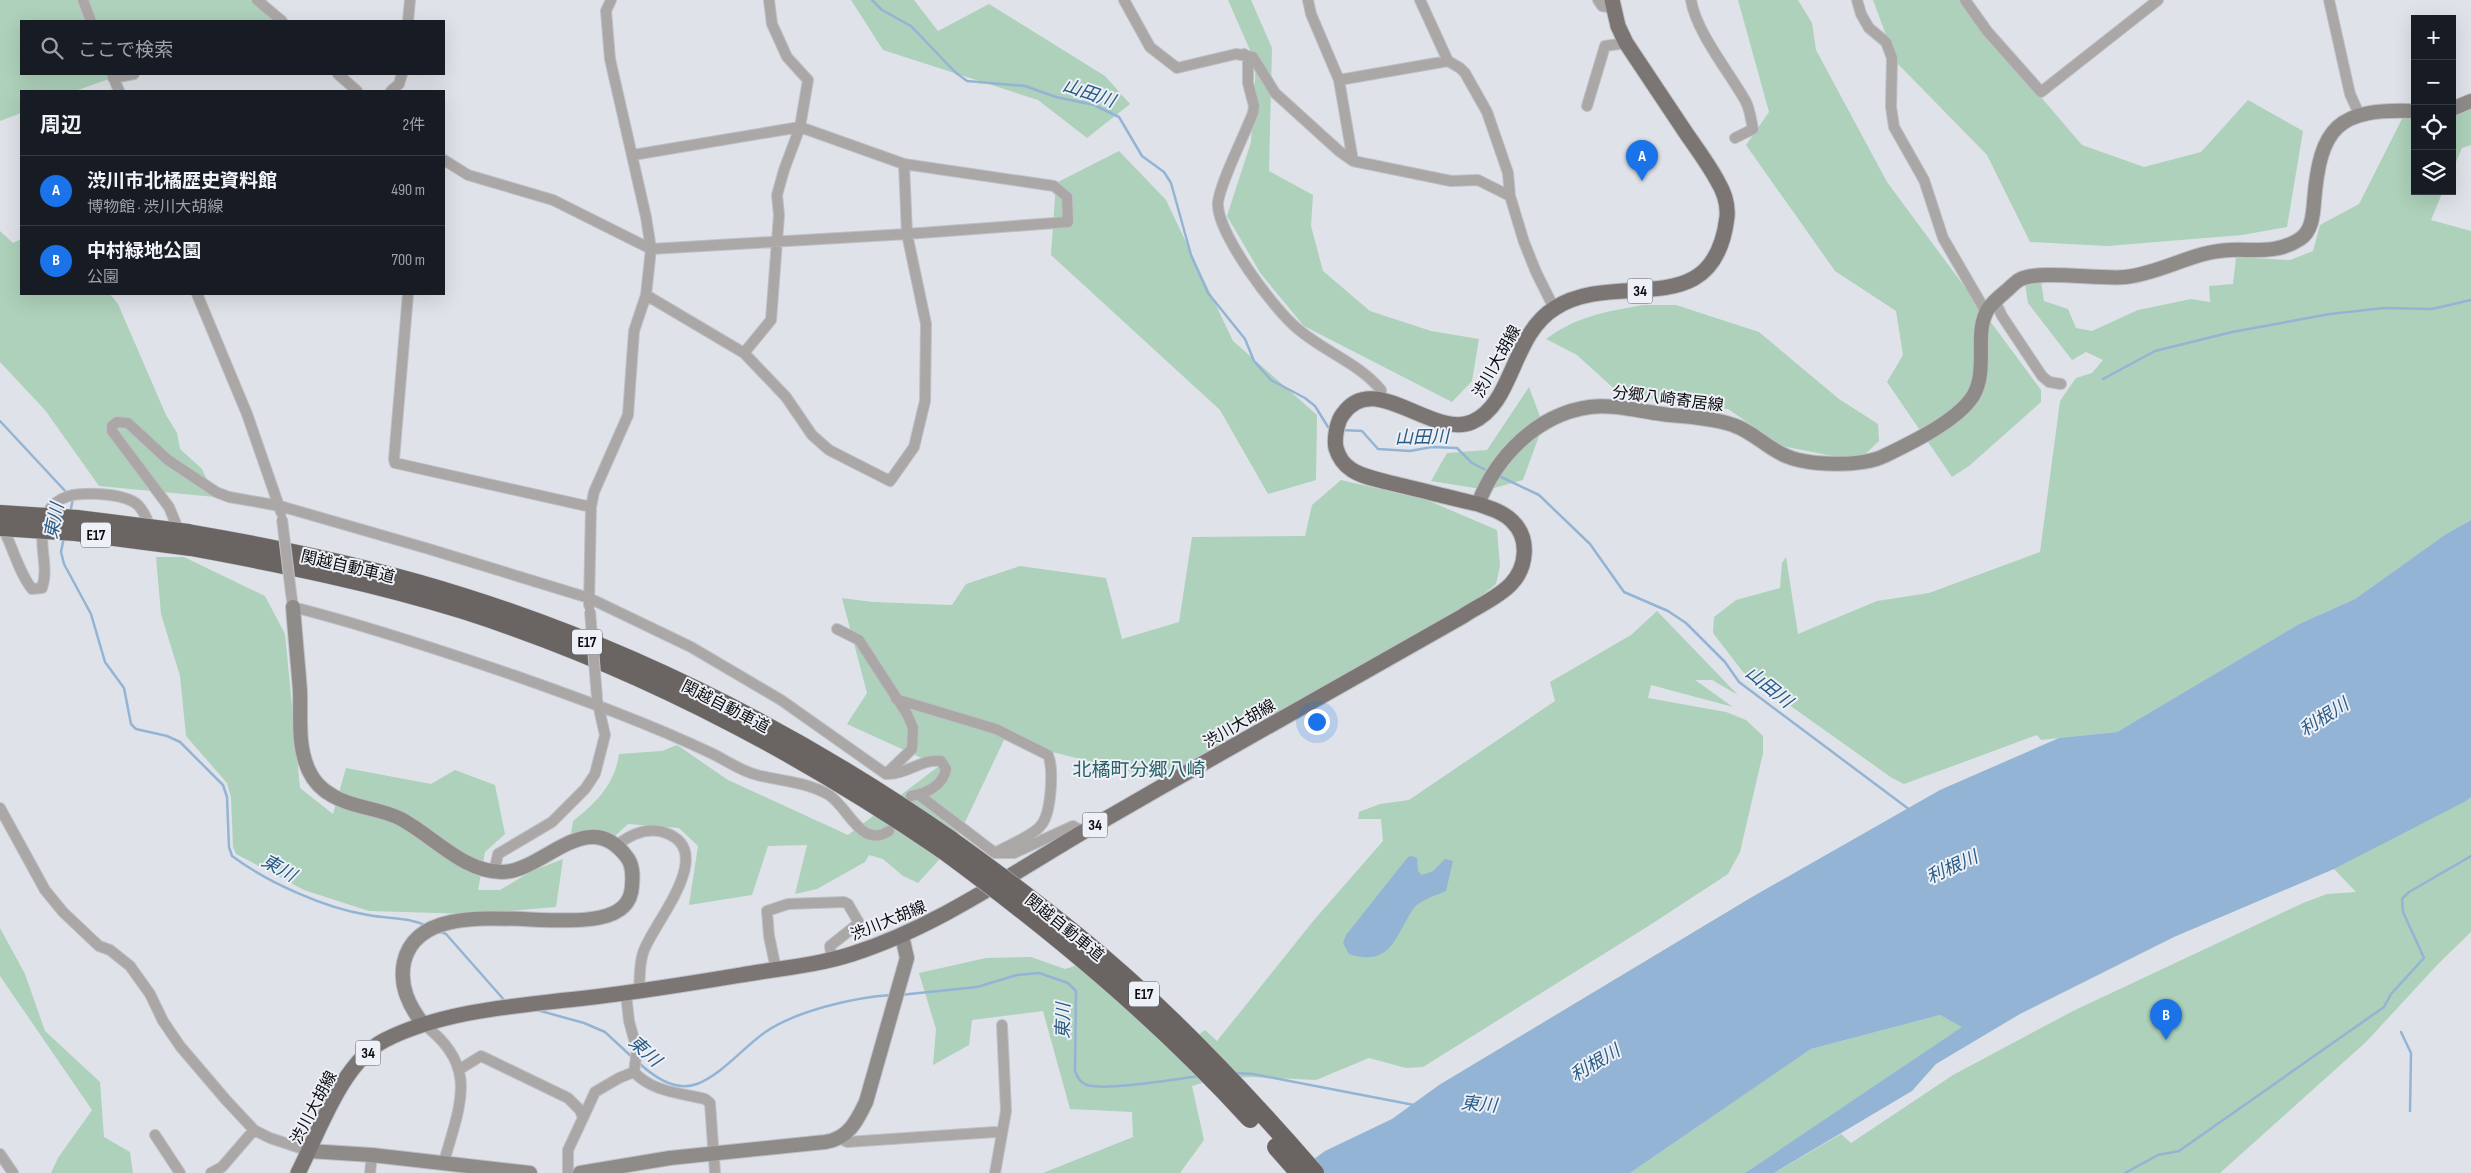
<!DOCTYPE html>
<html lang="ja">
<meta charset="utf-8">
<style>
body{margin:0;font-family:"Sofia Sans Condensed","Noto Sans JP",sans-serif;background:#20242c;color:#f1f3f6}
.controls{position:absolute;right:15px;top:15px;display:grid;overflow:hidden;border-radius:0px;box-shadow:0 5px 20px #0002}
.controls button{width:45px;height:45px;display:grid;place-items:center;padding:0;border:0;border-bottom:1px solid #363941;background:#171b24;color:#f1f3f6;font:25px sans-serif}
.you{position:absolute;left:1316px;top:721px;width:18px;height:18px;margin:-12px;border:4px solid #fff;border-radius:50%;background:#1a73e8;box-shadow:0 0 0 8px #1a73e833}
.badge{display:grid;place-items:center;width:32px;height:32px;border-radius:50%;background:#1a73e8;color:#fff;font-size:16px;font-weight:700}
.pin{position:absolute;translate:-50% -41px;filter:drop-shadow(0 1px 2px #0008)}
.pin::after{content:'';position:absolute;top:26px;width:18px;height:15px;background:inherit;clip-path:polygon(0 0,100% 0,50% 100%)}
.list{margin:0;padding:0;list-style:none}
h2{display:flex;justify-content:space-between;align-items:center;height:65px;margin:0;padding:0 20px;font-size:21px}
h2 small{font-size:16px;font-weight:400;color:#9ea1a6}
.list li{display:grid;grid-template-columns:32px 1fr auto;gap:15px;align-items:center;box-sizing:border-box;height:70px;padding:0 20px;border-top:1px solid #363941}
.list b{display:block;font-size:19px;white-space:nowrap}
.list p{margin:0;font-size:16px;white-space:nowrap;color:#9ea1a6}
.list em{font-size:16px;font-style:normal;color:#9ea1a6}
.icon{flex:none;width:28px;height:28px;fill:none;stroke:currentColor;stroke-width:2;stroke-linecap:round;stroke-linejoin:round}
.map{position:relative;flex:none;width:2471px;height:1173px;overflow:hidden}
.search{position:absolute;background:#171b24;box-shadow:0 5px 20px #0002;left:20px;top:20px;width:425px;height:55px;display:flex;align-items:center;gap:12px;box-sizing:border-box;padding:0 18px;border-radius:0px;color:#9ea1a6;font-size:19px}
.panel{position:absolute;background:#171b24;box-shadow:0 5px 20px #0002;left:20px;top:90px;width:425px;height:205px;border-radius:0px}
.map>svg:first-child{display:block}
.green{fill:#add1ba}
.water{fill:#93b4d4}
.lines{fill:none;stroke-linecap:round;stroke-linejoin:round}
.stream{stroke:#93b4d4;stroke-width:2.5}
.street-casing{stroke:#bdc1c6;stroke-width:12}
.secondary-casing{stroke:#bdc1c6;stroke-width:16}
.primary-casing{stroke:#bdc1c6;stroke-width:17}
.highway-casing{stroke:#bdc1c6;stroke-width:19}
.street{stroke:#aaa7a6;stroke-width:10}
.secondary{stroke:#8f8b89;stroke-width:14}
.primary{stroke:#7b7674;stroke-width:15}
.highway{stroke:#6a6462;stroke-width:18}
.street-bridge-casing{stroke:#bdc1c6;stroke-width:12;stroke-linecap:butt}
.highway-bridge-casing{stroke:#bdc1c6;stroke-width:19;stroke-linecap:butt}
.street-bridge{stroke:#aaa7a6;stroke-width:10}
.highway-bridge{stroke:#6a6462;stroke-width:18}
.labels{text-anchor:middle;stroke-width:4;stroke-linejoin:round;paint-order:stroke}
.shield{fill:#edf0f6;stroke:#4f5054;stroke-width:1}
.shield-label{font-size:15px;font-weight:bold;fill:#0b0c0e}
.street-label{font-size:16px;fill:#0b0c0e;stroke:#edf0f6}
.water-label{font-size:18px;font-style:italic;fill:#295b86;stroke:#edf0f6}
.quarter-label{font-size:19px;fill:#255e64;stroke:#edf0f6}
</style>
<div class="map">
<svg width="2471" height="1173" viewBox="0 0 2471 1173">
<rect width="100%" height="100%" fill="#dfe3e9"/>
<!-- green -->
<path class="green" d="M 0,0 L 255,0 L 279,21 L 21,21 L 21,74 L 123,74 L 75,91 L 21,91 L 21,113 L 0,121 Z
M 851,0 L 914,0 L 938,31 L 989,4 L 1105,76 L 1130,104 L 1087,138 L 1038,100 L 883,50 Z
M 1228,0 L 1251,0 L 1272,48 L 1269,171 L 1313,195 L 1311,226 L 1323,271 L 1370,311 L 1431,331 L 1479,339 L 1472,381 L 1452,402 L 1304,326 L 1261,274 L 1227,216 L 1251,142 L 1256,64 Z
M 1738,0 L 1798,0 L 1812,23 L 1816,50 L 1887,182 L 2041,390 L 2041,402 L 1969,466 L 1952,477 L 1887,382 L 1903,355 L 1896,311 L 1835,271 L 1746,145 L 1769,112 Z
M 1873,0 L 1963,0 L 1986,33 L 2082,145 L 2144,167 L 2201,152 L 2248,100 L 2303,131 L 2287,227 L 2242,235 L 2107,246 L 2030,242 L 1987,155 L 1896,62 Z
M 2471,106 L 2471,145 L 2462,148 L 2452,171 L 2452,114 Z
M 2404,115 L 2415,115 L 2415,191 L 2443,191 L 2431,220 L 2471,231 L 2471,520 L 2446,534 L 2355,599 L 2299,624 L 2117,732 L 2041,740 L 2037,735 L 1904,784 L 1892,778 L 1743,672 L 1713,633 L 1714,617 L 1736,600 L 1780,588 L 1782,563 L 1786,557 L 1798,634 L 1877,601 L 1929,593 L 2040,552 L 2060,401 L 2076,378 L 2092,373 L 2103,360 L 2086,352 L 2072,360 L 2028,303 L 2025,284 L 2041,281 L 2044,301 L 2068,309 L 2076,328 L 2092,331 L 2138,310 L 2191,299 L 2210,302 L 2209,286 L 2233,284 L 2236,257 L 2290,260 L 2313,251 L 2320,225 L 2359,204 Z
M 1119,151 L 1166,200 L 1233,341 L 1317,415 L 1316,480 L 1268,494 L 1220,410 L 1051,255 L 1056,183 Z
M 0,231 L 13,243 L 21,239 L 21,294 L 110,294 L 118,304 L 166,415 L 177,433 L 180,449 L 202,469 L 215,497 L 99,486 L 45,410 L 0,362 Z
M 1643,305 L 1676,305 L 1759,332 L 1839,399 L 1878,424 L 1879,441 L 1858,461 L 1782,446 L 1728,409 L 1621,395 L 1577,355 L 1546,339 C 1577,316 1605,312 1643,305 Z
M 1529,387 L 1543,425 L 1523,480 L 1487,490 L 1431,481 L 1447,453 L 1487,450 Z
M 1341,480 L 1427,500 L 1497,530 L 1500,566 L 1496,584 L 1476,600 L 1275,718 L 1246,716 L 1227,732 L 1213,752 L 1157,778 L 1004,740 L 956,841 L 918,883 L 903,876 L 883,859 L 869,855 L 865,862 L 817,889 L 795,894 L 807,845 L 768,846 L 752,895 L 689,905 L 698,846 L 679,828 L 628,824 L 614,837 L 594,832 L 571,833 L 573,821 C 596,803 615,784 619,754 L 662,751 L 677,745 L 728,780 L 848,835 L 939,766 L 847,724 L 867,693 L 842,598 L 873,602 L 952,605 L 966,584 L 1020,566 L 1106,578 L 1122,639 L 1179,622 L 1192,537 L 1305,536 L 1312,505 Z
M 156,557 L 184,557 L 265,596 L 285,634 L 300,788 L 333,814 L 346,768 L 431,784 L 455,770 L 495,785 L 505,834 L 485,852 L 478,890 L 500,890 L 530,872 L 563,859 L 556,907 L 471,914 L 369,911 L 304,890 L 236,854 L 233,847 L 231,797 L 227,783 L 186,736 L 180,676 L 161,614 Z
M 1657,611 L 1738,695 L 1712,680 L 1695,680 L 1733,707 L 1651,685 L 1648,698 L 1726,712 L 1746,720 L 1763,736 L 1763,753 L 1740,852 L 1728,874 L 1650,925 L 1423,1067 L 1406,1068 L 1369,1058 L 1316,1080 L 1252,1077 L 1219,1078 L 1192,1086 L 1204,1140 L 1180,1173 L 1043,1173 L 1133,1137 L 1132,1112 L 1070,1109 L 1043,1011 L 972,1020 L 969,1045 L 933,1065 L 936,1029 L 919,973 L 986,958 L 1031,957 L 1065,969 L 1081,964 L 1178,1050 L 1205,1030 L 1217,1041 L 1314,920 L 1383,841 L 1381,819 L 1358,819 L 1359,812 L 1380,804 L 1409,800 L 1555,701 L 1550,682 L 1631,635 Z
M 2471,797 L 2471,932 L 2439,963 L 2366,1042 L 2220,1173 L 1774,1173 L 1841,1134 L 1851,1143 L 1953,1075 L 2073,1011 L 2303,903 L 2327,894 L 2356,892 L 2334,869 Z
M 0,928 L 25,974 L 45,1031 L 100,1082 L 104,1137 L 130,1152 L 133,1173 L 51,1173 L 58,1158 L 92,1110 L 0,976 Z
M 1940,1015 L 1963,1027 L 1745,1173 L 1630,1173 L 1811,1049 Z"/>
<!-- water -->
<path class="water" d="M 2471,520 L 2471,797 L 2466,801 L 2334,869 L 2174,937 L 2020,1014 L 1936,1064 L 1912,1091 L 1774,1173 L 1745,1173 L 1962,1027 L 1940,1015 L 1811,1049 L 1630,1173 L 1295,1173 L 1325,1151 L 1392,1119 L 1439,1085 L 1752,897 L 1940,790 L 2059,738 L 2117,732 L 2299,624 L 2355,599 L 2446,534 Z
M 1412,856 L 1417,858 L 1418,871 L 1422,875 L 1433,871 L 1445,859 L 1453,861 L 1446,891 C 1437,895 1420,900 1414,908 C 1395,934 1393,968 1349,954 L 1343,943 L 1346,935 L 1408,857 Z"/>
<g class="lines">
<!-- stream -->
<path class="stream" d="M 872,0 L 882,10 L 911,26 L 955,72 L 967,81 L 1025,86 L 1056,97 L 1094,105 L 1119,117 L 1142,156 L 1164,172 L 1171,183 L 1191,255 L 1208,293 L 1245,339 L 1254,361 L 1271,380 L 1305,398 L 1315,406 L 1328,427 L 1332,428
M 2103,379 L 2155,351 L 2232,332 L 2330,314 L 2384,308 L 2432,309 L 2471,300
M 0,421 L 67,493
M 1342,430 L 1362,431 L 1378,449 L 1410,451 L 1432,447 L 1457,448 L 1472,463 L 1490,472
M 1497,475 L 1539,495 L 1590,544 L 1624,592 L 1668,611 L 1686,623 L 1725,662 L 1739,682 L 1910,810
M 70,513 L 73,499
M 64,537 L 61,552 L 64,564 L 91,614 L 105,662 L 124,688 L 131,724 L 136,729 L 167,736 L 180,742 L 223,785 L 227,797 L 229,847 L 232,856 C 267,882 324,908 368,915 C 389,919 408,917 427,926
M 441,932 L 446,934 L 505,1001
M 900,995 L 977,987 L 1017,975 L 1039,973 L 1068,983 L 1076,991 L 1075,1071 C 1077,1077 1080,1083 1087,1085 C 1109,1091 1175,1079 1200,1076
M 537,1010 L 584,1023 L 605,1032 L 633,1058
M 2401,1032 L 2411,1053 L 2410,1111
M 639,1063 C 654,1077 675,1092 697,1084 C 721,1075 743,1048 764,1033 C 795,1011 855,997 892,995
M 1233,1073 L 1253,1074 L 1414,1105
M 2125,1173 L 2158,1155 L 2179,1151 L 2384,1007 L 2391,994 L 2424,958 L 2403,912 L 2402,899 L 2409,892 L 2471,856"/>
<defs>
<path id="street" d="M 83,0 L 91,21
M 257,0 L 282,21
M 1124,0 L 1150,47 L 1177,68 L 1236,54 L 1253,57 L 1275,93 L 1339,151 L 1353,161 L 1451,181 L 1478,180 L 1510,196
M 1308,0 L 1311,14 L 1339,80 L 1353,161
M 1420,0 L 1448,61 L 1460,68 L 1465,73 L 1487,112 L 1508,173 L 1510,196 L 1524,242 L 1536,272 L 1554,308
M 1598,0 L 1602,6 L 1613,8
M 1691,0 C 1696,32 1730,73 1746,102 C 1750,110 1751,120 1753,129 L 1735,138
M 1857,0 L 1861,14 L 1869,28 L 1886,42 L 1892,58 L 1891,107 L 1894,127 L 1924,180 L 1943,238 L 1986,312
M 1965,0 L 1987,31 L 2041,92 L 2158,0
M 2329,0 L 2350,94 L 2359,114
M 408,21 L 410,0
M 1244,54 L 1248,61 L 1248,83 L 1254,106 L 1253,113 C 1244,136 1221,181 1218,202 C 1215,231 1275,311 1298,329 C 1323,351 1359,363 1381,390 L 1381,400
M 112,74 L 119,91
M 338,74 L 357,91
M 113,78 L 134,74
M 1339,80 L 1448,61
M 391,91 L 399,84 L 402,74
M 1587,106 L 1605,46 L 1626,43
M 444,160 L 468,175 L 553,200 L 651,249 L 907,234 L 1068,222 L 1067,197 L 1054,186 L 904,164 L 800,127 L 633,155
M 197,294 L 247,414 L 281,512
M 408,294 L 394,459 L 395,463 L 591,507
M 646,295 L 744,353 L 786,397 L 812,435 L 829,450 L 890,481 L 914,447 L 925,401 L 926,324 L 907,234 L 904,164
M 1995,301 L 2002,316 L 2042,376 L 2049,382 L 2061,384
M 744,353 L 771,320 L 779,215 L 777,195 L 784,170 L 800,127 L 808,80 L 787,57 L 772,24 L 769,0
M 2,526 C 12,545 19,573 32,589 L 42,588 C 49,568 39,547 43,527 C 49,491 81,492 110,495 C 139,499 142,506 152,532
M 171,534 L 176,524 L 169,507 L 112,431 L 112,426 L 117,422 L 128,423 L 168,460 L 216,492 L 229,497 L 280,506 L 429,549 L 589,598 L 691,647 L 781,700 L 886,774 C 906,775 923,758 941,761 L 946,769 C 943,785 928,793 911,796
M 291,593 L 293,607 C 368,626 440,650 513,675 C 581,699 648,723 713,754 C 727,761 741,771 757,775 C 780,781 808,782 829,795 C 849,808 861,849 889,831
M 589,605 L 591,507 L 594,492 L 628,415 L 634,331 L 646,295 L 651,249 L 646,217 L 610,59 L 606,11 L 611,0
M 837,629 L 859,640 L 907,714 L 913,728 L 912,749 L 886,774
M 896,699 L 996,729 L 1048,755 C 1054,769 1051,812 1042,824 C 1034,836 1008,845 995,853
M 919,795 L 995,853 L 1014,853 L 1073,826 L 1083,832
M 0,808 L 45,890 L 63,912 L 99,946 L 110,950 L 130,966 L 150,994 L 163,1021 L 180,1046 L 226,1100 L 254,1130 L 270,1138 L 309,1151
M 617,845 C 630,835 646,827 663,832 C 721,850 651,925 643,953 C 639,965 640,979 639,991
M 494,872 L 498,854 L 552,822 L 585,789 L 595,774 L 605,735 L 597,700
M 776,969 L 769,936 L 767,911 L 788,904 L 844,902 L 848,904 L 859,923 L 830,946 L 832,960
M 626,994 L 629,1021 L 637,1050 L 634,1072 C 652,1092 681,1093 705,1099 L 710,1103 L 715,1173
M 423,1024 C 480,1066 460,1104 444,1162
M 460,1069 L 481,1056 L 568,1098 L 580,1110 L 583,1118 L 568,1150 L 568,1173
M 583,1118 L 595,1092 L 619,1078 L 634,1072
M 155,1135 L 180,1173
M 840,1138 L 847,1142 L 995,1132 L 1002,1134
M 0,1154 L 13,1173
M 211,1173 L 222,1167 L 254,1130
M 370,1173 L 372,1155
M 995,1173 L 1006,1111 L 1002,1025"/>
<path id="secondary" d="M 2452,109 L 2471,101
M 1478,504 C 1496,457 1537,414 1590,407 C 1613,404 1639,411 1662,414 C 1685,417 1710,417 1733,425 C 1752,431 1766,447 1784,455 C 1807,466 1861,467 1884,456 C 1911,443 1957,421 1973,396 C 1989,369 1973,333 1988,309 C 1993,302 1999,297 2005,292 C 2009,289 2014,283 2019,280 C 2038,269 2100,280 2126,277 C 2162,273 2194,251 2230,250 C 2256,249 2277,254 2300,239 C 2312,231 2313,215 2314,202 C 2320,126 2338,108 2415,111
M 293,607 C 295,635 298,663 300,691 C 301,718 297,746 309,771 C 314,782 322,790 333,796 C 353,808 380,808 401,819 C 433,836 463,872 502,872 C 543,872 587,805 626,856 C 633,864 633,875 632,886 C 628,964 425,871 404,962 C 399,986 409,1006 423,1024
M 309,1151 L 372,1155 L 530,1173
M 580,1173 L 670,1158 L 825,1142 C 848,1139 857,1121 866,1102 L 907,958 L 902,936"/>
<path id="primary" d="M 298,1173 C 319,1132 342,1062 385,1040 C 441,1012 506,1007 567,1000 C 628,994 687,984 747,974 C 782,968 818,965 852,954 C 936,927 1008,876 1083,832 C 1209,759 1336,688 1463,616 C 1478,606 1499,597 1511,584 C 1527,567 1530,538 1512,521 C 1503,512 1490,508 1478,504 C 1451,498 1425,491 1399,485 C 1383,481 1365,478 1352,470 C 1343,464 1339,458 1336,448 C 1334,439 1337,421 1343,414 C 1374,369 1432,439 1472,422 C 1514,404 1511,335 1555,308 C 1618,268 1714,326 1727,217 C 1728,205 1724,192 1718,182 C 1709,165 1697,149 1686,133 C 1666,103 1646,73 1626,43 L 1618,26 L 1612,0"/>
<path id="highway" d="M 188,533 C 281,549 374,568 464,597 C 638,652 802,736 951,840
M 191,547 C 283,564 374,582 463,610 C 635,665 795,749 943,850"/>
</defs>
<!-- street casing -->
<use href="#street" class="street-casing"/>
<!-- secondary casing -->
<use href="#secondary" class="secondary-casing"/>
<!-- primary casing -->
<use href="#primary" class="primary-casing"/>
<!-- highway casing -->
<use href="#highway" class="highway-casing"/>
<!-- street -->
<use href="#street" class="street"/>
<!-- secondary -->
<use href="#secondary" class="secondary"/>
<!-- primary -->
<use href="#primary" class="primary"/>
<!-- highway -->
<use href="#highway" class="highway"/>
<defs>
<path id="street-bridge" d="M 282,519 L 291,593
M 590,611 L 597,698"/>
<path id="highway-bridge" d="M 0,514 L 77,519 L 188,533
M 0,527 L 76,532 L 191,547
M 951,840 C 1004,878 1056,917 1106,960 C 1182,1025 1250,1098 1315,1173
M 943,850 C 1053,931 1158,1018 1250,1119
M 1276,1147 L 1299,1173"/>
</defs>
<!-- street-bridge casing -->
<use href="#street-bridge" class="street-bridge-casing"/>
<!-- highway-bridge casing -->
<use href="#highway-bridge" class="highway-bridge-casing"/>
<!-- street-bridge -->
<use href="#street-bridge" class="street-bridge"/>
<!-- highway-bridge -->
<use href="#highway-bridge" class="highway-bridge"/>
</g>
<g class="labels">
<!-- shield labels -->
<g class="shield">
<rect x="1627.5" y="278.5" width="25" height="25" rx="4"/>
<rect x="81" y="522.5" width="30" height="25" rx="4"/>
<rect x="572" y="629.5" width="30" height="25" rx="4"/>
<rect x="1082.5" y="812.5" width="25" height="25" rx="4"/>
<rect x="1129" y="981.5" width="30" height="25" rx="4"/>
<rect x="355.5" y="1040.5" width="25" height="25" rx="4"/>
</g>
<g class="shield-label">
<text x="1640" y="296">34</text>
<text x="96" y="540">E17</text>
<text x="587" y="647">E17</text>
<text x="1095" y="830">34</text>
<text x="1144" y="999">E17</text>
<text x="368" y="1058">34</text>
</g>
<!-- street labels -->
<g class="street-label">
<text transform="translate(1496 361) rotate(-61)" y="6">渋川大胡線</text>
<text transform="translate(1668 398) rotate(7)" y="6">分郷八崎寄居線</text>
<text transform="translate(348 566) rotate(13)" y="6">関越自動車道</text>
<text transform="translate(726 706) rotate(27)" y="6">関越自動車道</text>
<text transform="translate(1239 723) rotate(-30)" y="6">渋川大胡線</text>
<text transform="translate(888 920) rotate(-22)" y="6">渋川大胡線</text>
<text transform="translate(1065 927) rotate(39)" y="6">関越自動車道</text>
<text transform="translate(313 1107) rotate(-62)" y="6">渋川大胡線</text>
</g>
<!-- water labels -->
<g class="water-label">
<text transform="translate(1089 93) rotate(19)" y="6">山田川</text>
<text transform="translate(1422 437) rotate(-1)" y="6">山田川</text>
<text transform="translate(54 521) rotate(-79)" y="6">東川</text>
<text transform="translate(1769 687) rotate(39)" y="6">山田川</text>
<text transform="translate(2324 717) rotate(-33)" y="6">利根川</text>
<text transform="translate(1952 867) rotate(-25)" y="6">利根川</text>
<text transform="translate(279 868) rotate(29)" y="6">東川</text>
<text transform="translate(1063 1021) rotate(-89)" y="6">東川</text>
<text transform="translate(645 1051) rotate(42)" y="6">東川</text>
<text transform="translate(1595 1063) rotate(-31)" y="6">利根川</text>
<text transform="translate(1479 1104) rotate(5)" y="6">東川</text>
</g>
<!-- quarter labels -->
<g class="quarter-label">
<text x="1139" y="776">北橘町分郷八崎</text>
</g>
</g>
</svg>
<div class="controls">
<button>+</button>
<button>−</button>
<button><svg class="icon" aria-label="locate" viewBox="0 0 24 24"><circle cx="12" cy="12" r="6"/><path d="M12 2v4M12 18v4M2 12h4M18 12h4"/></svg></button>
<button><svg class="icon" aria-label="layers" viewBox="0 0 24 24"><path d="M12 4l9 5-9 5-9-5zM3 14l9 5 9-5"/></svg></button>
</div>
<div class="you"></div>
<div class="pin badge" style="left:1642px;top:181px">A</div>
<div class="pin badge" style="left:2166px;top:1040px">B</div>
<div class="search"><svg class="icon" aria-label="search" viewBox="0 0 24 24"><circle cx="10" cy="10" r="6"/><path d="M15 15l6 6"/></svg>ここで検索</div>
<section class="panel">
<h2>周辺<small>2件</small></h2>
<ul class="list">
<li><span class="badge">A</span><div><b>渋川市北橘歴史資料館</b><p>博物館 · 渋川大胡線</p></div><em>490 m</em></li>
<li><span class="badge">B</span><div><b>中村緑地公園</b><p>公園</p></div><em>700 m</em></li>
</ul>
</section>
</div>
